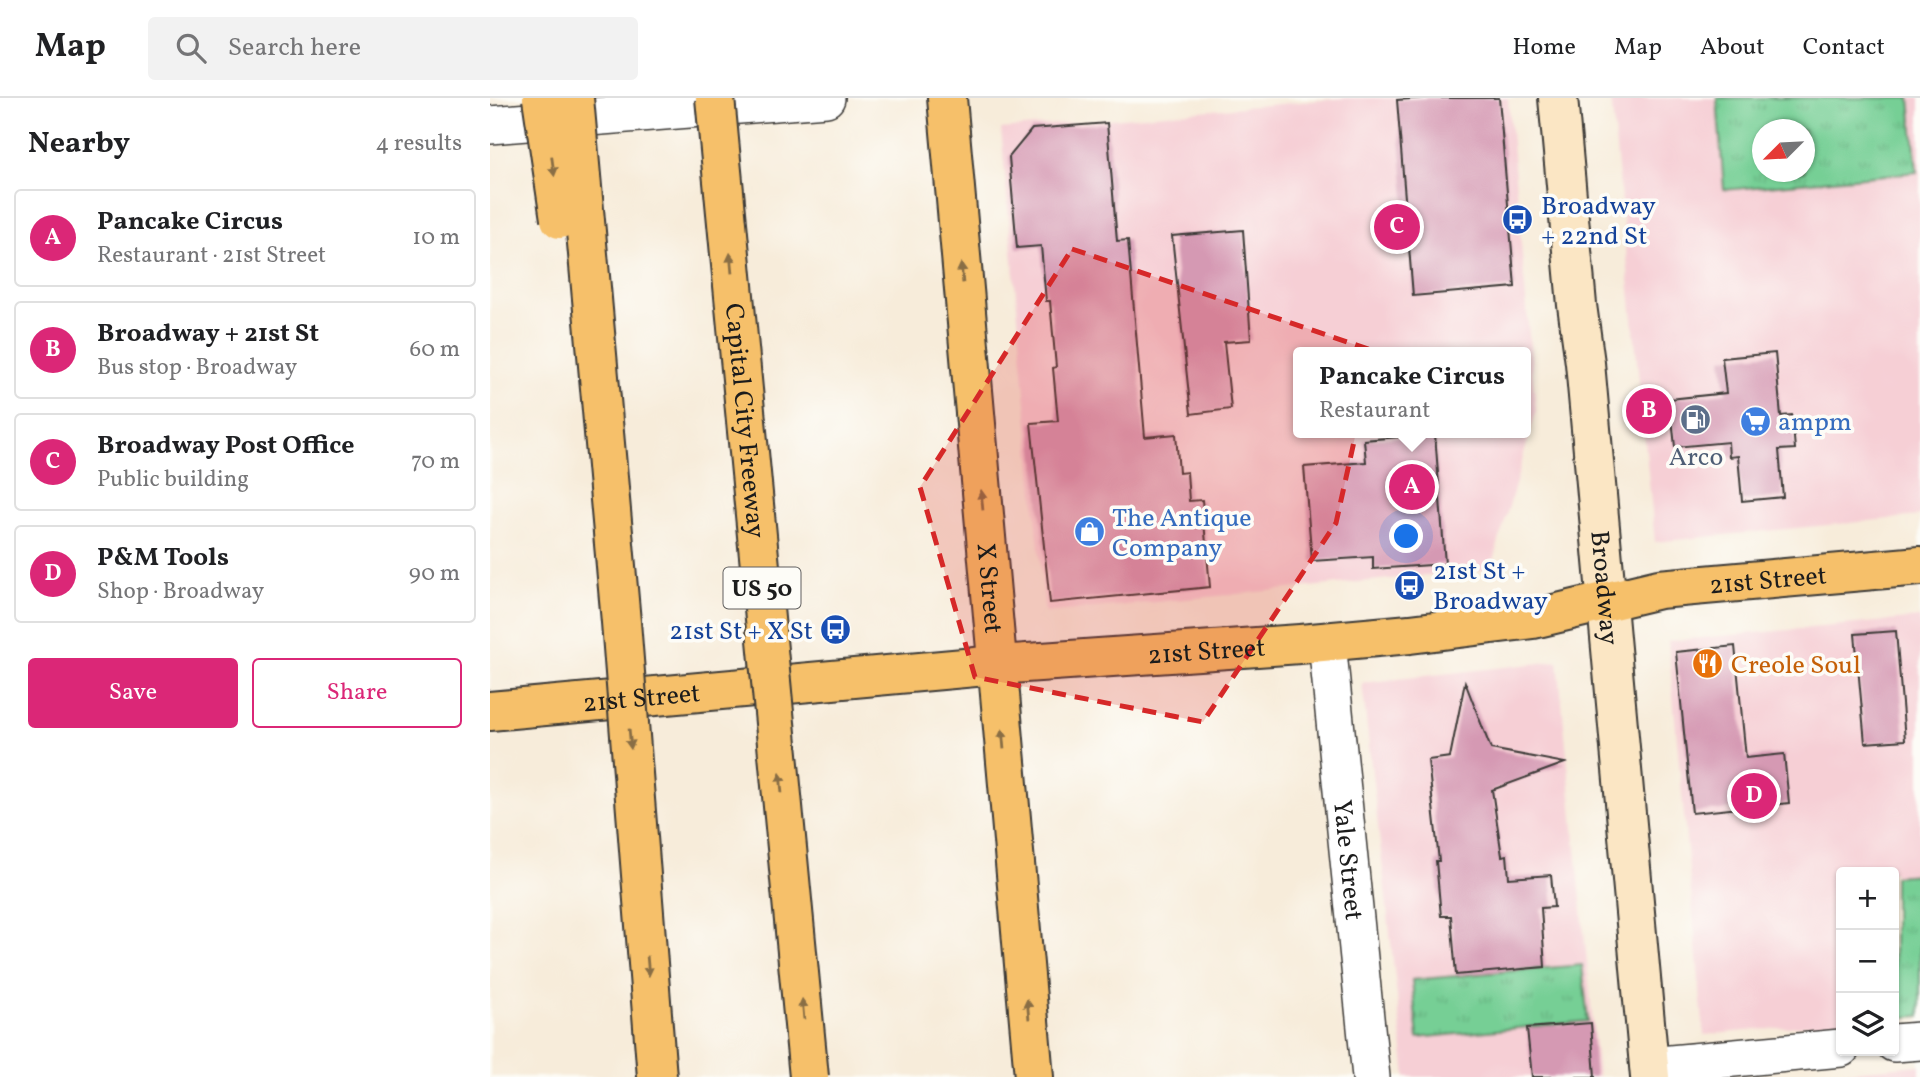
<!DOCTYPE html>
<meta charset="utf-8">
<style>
body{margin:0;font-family:Vollkorn,serif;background:#f2f2f2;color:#202124}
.controls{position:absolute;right:21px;bottom:21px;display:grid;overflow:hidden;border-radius:7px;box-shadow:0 2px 5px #0004}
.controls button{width:63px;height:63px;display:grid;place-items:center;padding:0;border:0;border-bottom:2px solid #e0e0e0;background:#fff;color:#202124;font:35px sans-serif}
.compass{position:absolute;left:1262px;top:21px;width:63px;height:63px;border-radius:50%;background:#fff;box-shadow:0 2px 5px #0004;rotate:246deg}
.you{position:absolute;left:917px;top:439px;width:24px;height:24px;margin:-18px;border:5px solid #fff;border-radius:50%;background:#1a73e8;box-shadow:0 0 0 10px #1a73e833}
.badge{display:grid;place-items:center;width:46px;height:46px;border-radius:50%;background:#db2777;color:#fff;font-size:23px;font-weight:700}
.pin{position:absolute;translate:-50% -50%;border:4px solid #fff;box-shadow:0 2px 7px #0006}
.popup{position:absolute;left:803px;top:249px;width:238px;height:91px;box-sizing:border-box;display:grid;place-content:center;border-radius:7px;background:#fff;filter:drop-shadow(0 2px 5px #0005);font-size:23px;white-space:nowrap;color:#757577}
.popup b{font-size:26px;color:#202124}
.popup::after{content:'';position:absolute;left:50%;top:100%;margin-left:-14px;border:14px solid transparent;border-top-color:#fff}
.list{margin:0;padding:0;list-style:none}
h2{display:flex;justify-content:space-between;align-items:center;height:91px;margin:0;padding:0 28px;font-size:30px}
h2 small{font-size:23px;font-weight:400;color:#757577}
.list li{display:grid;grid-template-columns:46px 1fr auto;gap:21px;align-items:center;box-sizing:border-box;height:98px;margin:0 14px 14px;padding:0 14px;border:2px solid #e0e0e0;border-radius:7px}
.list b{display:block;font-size:26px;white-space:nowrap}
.list p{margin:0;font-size:23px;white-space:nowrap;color:#757577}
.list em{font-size:23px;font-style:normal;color:#757577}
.actions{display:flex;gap:14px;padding:21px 28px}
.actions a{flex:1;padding:16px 0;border:2px solid #db2777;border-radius:7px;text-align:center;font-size:24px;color:#db2777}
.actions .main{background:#db2777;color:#fff}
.icon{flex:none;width:38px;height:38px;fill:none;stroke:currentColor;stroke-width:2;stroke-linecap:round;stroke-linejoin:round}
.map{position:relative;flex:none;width:1430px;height:979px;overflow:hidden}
header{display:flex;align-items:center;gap:42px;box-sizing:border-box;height:98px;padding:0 35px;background:#fff;border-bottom:2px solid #e0e0e0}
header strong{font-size:33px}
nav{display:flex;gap:38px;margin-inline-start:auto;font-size:24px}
.search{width:490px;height:63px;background:#f2f2f2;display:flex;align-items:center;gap:18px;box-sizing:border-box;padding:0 24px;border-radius:7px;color:#757577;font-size:26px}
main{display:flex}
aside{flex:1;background:#fff}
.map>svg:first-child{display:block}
.built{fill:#f6cfd5;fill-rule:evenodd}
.grass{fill:url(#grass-tufts);stroke:#497658;stroke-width:2;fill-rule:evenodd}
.building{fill:#d599b3}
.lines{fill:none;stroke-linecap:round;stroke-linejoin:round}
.street-casing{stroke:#3d3b38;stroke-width:40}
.secondary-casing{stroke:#3d3b38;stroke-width:42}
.primary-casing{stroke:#3d3b38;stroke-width:42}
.street{stroke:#fff;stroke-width:37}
.secondary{stroke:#fbe6c4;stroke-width:38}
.primary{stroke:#f6c06b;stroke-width:38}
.highway-bridge-casing{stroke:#3d3b38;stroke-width:42;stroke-linecap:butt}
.highway-bridge{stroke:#f6c06b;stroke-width:38}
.oneway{fill:#896e44}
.marked{fill:#d62828;fill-opacity:0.2;stroke:#d62828;stroke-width:5;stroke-dasharray:14 9;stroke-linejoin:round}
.labels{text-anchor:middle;stroke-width:7;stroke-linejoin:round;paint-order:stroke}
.shield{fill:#fdfcf7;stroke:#605f5e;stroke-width:2}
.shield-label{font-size:24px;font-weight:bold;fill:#1c1c1c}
.transit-label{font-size:26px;fill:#164399;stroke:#fdfcf7;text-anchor:start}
.street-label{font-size:26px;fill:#1c1c1c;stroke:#fdfcf7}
.shop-label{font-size:26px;fill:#366cbe;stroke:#fdfcf7;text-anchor:start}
.service-label{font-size:26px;fill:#4e5e75;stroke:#fdfcf7}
.food-label{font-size:26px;fill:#c56008;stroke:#fdfcf7;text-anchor:start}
</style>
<header>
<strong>Map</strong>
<div class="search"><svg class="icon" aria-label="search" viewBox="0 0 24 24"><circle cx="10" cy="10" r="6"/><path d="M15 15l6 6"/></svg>Search here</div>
<nav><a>Home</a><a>Map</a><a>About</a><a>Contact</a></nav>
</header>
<main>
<aside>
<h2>Nearby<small>4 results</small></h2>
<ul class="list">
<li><span class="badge">A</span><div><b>Pancake Circus</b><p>Restaurant · 21st Street</p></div><em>10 m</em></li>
<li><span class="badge">B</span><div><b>Broadway + 21st St</b><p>Bus stop · Broadway</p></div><em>60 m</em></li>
<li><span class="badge">C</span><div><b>Broadway Post Office</b><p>Public building</p></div><em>70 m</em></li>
<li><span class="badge">D</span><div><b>P&amp;M Tools</b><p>Shop · Broadway</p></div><em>90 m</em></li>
</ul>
<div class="actions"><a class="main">Save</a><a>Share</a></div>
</aside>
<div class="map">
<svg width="1430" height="979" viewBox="0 0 1430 979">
<defs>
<pattern id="grass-tufts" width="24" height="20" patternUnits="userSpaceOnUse" patternTransform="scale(1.75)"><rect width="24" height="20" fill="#76cf95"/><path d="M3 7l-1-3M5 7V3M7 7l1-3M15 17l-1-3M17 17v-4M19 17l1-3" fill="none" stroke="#66b180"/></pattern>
</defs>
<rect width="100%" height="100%" fill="#fdfcf7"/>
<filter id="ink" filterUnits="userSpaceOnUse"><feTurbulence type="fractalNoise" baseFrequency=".0143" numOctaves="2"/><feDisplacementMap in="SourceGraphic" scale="14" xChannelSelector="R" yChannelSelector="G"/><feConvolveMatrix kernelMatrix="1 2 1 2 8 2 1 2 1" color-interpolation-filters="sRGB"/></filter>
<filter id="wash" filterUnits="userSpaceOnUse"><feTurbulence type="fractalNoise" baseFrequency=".00686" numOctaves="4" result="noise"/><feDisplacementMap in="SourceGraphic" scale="28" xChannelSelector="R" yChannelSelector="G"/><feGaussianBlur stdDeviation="1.57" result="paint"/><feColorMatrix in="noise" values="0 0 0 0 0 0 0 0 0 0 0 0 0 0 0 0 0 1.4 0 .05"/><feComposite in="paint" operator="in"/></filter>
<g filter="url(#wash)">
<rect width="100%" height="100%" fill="#f7ecda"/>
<!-- built -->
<path class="built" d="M 854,0 L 1018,0 L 1046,314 L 1001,471 L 555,515 L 511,31 ZM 808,254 L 1036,254 L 1036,335 L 808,335 Z
M 1121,0 L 1430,0 L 1430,418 L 1165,444 ZM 1272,32 L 1314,32 L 1314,74 L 1272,74 Z
M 1430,520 L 1430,918 L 1404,920 L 1404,774 L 1351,774 L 1351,924 L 1214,937 L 1178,543 Z
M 1068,563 L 1108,979 L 916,979 L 872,585 Z
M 1430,967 L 1430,979 L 1330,979 L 1344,978 L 1351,974 Z"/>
<!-- grass -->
<path class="grass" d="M 1227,0 L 1420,0 L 1427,74 L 1234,92 ZM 1272,32 L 1314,32 L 1314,74 L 1272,74 Z
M 1430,776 L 1430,918 L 1404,920 L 1404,778 Z
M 1092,867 L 1098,923 L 928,940 L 922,882 Z"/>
<g id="blocks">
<!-- building -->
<path class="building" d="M 935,0 L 1009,0 L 1025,189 L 923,198 L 907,2 Z
M 617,25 L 627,143 L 638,142 L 655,339 L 686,336 L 689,375 L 697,374 L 699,403 L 712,402 L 720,489 L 560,505 L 541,325 L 568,323 L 563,270 L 566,269 L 560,203 L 556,203 L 551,148 L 527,150 L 519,59 L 542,31 Z
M 753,132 L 761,242 L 734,244 L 741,311 L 701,316 L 682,138 Z
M 1285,255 L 1291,318 L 1302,317 L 1305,351 L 1289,352 L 1293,399 L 1252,403 L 1248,358 L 1239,359 L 1238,344 L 1185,349 L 1180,301 L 1236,295 L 1232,260 Z
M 945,336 L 955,466 L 883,471 L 883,459 L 822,463 L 814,369 L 876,364 L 874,342 Z
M 1406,533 L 1415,642 L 1375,645 L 1365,536 Z
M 1245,548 L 1256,660 L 1294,656 L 1299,705 L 1202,715 L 1186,554 Z
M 975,584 L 1001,651 L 1075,665 L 1002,692 L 1012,758 L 1017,757 L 1019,780 L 1061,777 L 1064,809 L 1051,810 L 1055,869 L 966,877 L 961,818 L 951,818 L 946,763 L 949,763 L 938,662 L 960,659 Z
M 1101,925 L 1105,979 L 1042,979 L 1037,930 Z"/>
</g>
</g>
<g filter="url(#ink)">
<use href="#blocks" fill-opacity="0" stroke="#3d3b38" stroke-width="2"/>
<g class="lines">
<defs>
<g id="street">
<path d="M 0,27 L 336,0"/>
<path id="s1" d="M 837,544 L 881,979"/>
<path d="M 1404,945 L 1430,943"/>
<path d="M 1159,968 L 1351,950"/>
</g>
<g id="secondary">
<path id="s2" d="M 1068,0 L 1087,207 L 1095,265 L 1160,979"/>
</g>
<g id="primary">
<path id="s3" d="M 457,0 L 544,979"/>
<path id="s4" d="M 0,613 L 507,567 L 810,546 L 920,536 L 1043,521 L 1169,491 L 1430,468"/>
</g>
</defs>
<!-- street casing -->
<use href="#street" class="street-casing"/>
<!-- secondary casing -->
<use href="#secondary" class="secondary-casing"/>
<!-- primary casing -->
<use href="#primary" class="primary-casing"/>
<!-- street -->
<use href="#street" class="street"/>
<!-- secondary -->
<use href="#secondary" class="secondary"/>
<!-- primary -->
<use href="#primary" class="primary"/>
<defs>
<g id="highway-bridge">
<path d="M 52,0 L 70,121"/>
<path d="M 84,0 L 131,524 L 167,979"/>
<path id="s5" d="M 225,0 L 319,979"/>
</g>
</defs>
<!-- highway-bridge casing -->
<use href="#highway-bridge" class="highway-bridge-casing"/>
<!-- highway-bridge -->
<use href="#highway-bridge" class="highway-bridge"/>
</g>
<!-- one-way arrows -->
<defs><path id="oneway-solid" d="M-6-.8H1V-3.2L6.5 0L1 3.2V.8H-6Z" transform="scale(1.75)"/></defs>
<g class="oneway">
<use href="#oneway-solid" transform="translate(63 68) rotate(82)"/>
<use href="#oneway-solid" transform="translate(241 165) rotate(-95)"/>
<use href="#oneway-solid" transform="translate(472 175) rotate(-95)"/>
<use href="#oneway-solid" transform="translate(492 402) rotate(-95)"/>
<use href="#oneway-solid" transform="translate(140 641) rotate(85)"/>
<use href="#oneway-solid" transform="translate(513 641) rotate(-95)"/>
<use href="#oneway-solid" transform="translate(291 685) rotate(-95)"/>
<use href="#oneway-solid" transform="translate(158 868) rotate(85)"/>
<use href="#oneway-solid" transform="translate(313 911) rotate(-95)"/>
<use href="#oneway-solid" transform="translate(538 911) rotate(-95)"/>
</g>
</g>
<!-- marked area -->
<path class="marked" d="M 582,151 L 884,253 L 846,425 L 713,624 L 485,579 L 430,389 Z"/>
<!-- icons -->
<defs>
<symbol id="bus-disc" viewBox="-11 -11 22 22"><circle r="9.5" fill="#1a4fb4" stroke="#fdfcf7"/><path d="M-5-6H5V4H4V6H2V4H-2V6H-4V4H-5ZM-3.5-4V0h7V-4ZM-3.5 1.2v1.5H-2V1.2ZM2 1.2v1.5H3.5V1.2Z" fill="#fff"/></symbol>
<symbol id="fuel-disc" viewBox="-11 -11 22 22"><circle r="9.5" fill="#5c6f8a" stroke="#fdfcf7"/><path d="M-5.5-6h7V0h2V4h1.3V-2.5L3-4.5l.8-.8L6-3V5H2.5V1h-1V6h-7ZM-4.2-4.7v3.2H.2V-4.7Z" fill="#fff"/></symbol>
<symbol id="supermarket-disc" viewBox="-11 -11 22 22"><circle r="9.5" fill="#3f7fe0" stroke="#fdfcf7"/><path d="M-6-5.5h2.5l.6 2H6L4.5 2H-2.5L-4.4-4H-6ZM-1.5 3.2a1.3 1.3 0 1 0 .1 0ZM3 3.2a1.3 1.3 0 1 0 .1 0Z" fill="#fff"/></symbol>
<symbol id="shop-disc" viewBox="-11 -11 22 22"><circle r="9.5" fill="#3f7fe0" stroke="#fdfcf7"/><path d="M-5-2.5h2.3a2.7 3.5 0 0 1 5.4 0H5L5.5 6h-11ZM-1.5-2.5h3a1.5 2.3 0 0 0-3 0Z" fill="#fff"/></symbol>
<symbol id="restaurant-disc" viewBox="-11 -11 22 22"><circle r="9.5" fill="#e8710a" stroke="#fdfcf7"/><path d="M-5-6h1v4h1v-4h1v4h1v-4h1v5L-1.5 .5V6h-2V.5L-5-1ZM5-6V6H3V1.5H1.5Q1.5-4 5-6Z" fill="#fff"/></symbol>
</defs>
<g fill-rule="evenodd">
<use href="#bus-disc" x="1010" y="104" width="35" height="35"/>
<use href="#fuel-disc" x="1188" y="304" width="35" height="35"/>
<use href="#supermarket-disc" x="1248" y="306" width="35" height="35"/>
<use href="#shop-disc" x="582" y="416" width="35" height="35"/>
<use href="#bus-disc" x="902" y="470" width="35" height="35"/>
<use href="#bus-disc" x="328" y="514" width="35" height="35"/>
<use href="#restaurant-disc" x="1200" y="548" width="35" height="35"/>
</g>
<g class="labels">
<!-- shield labels -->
<rect class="shield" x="233.5" y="469.5" width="77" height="41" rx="5"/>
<g class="shield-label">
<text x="272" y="498">US 50</text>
</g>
<!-- transit labels -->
<g class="transit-label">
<text x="1051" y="116">Broadway<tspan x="1051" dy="30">+ 22nd St</tspan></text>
<text x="943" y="481">21st St +<tspan x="943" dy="30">Broadway</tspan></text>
<text x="323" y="541" text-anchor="end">21st St + X St</text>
</g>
<!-- street labels -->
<g class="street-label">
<text dy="9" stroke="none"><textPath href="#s5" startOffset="324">Capital City Freeway</textPath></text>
<text dy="9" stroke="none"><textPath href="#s4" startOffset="1286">21st Street</textPath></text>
<text dy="9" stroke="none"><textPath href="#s2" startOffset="492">Broadway</textPath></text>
<text dy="9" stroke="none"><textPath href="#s3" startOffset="492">X Street</textPath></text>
<text dy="9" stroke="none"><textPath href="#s4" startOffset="719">21st Street</textPath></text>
<text dy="9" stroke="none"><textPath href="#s4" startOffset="152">21st Street</textPath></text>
<text dy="9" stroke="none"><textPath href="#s1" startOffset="219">Yale Street</textPath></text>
</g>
<!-- shop labels -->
<g class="shop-label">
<text x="1288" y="332">ampm</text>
<text x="622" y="428">The Antique<tspan x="622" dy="30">Company</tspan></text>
</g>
<!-- service labels -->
<g class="service-label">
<text x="1206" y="367">Arco</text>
</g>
<!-- food labels -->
<g class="food-label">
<text x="1241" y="575">Creole Soul</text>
</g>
</g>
</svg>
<div class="controls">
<button>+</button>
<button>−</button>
<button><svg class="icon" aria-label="layers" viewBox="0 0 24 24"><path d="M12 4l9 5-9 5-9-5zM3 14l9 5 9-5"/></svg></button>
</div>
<svg class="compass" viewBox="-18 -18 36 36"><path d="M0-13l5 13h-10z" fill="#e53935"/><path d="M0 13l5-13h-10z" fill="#757577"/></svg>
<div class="you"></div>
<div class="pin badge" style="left:922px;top:389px">A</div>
<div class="popup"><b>Pancake Circus</b>Restaurant</div>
<div class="pin badge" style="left:1159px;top:313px">B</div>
<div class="pin badge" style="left:907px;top:129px">C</div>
<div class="pin badge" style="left:1264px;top:698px">D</div>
</div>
</main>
